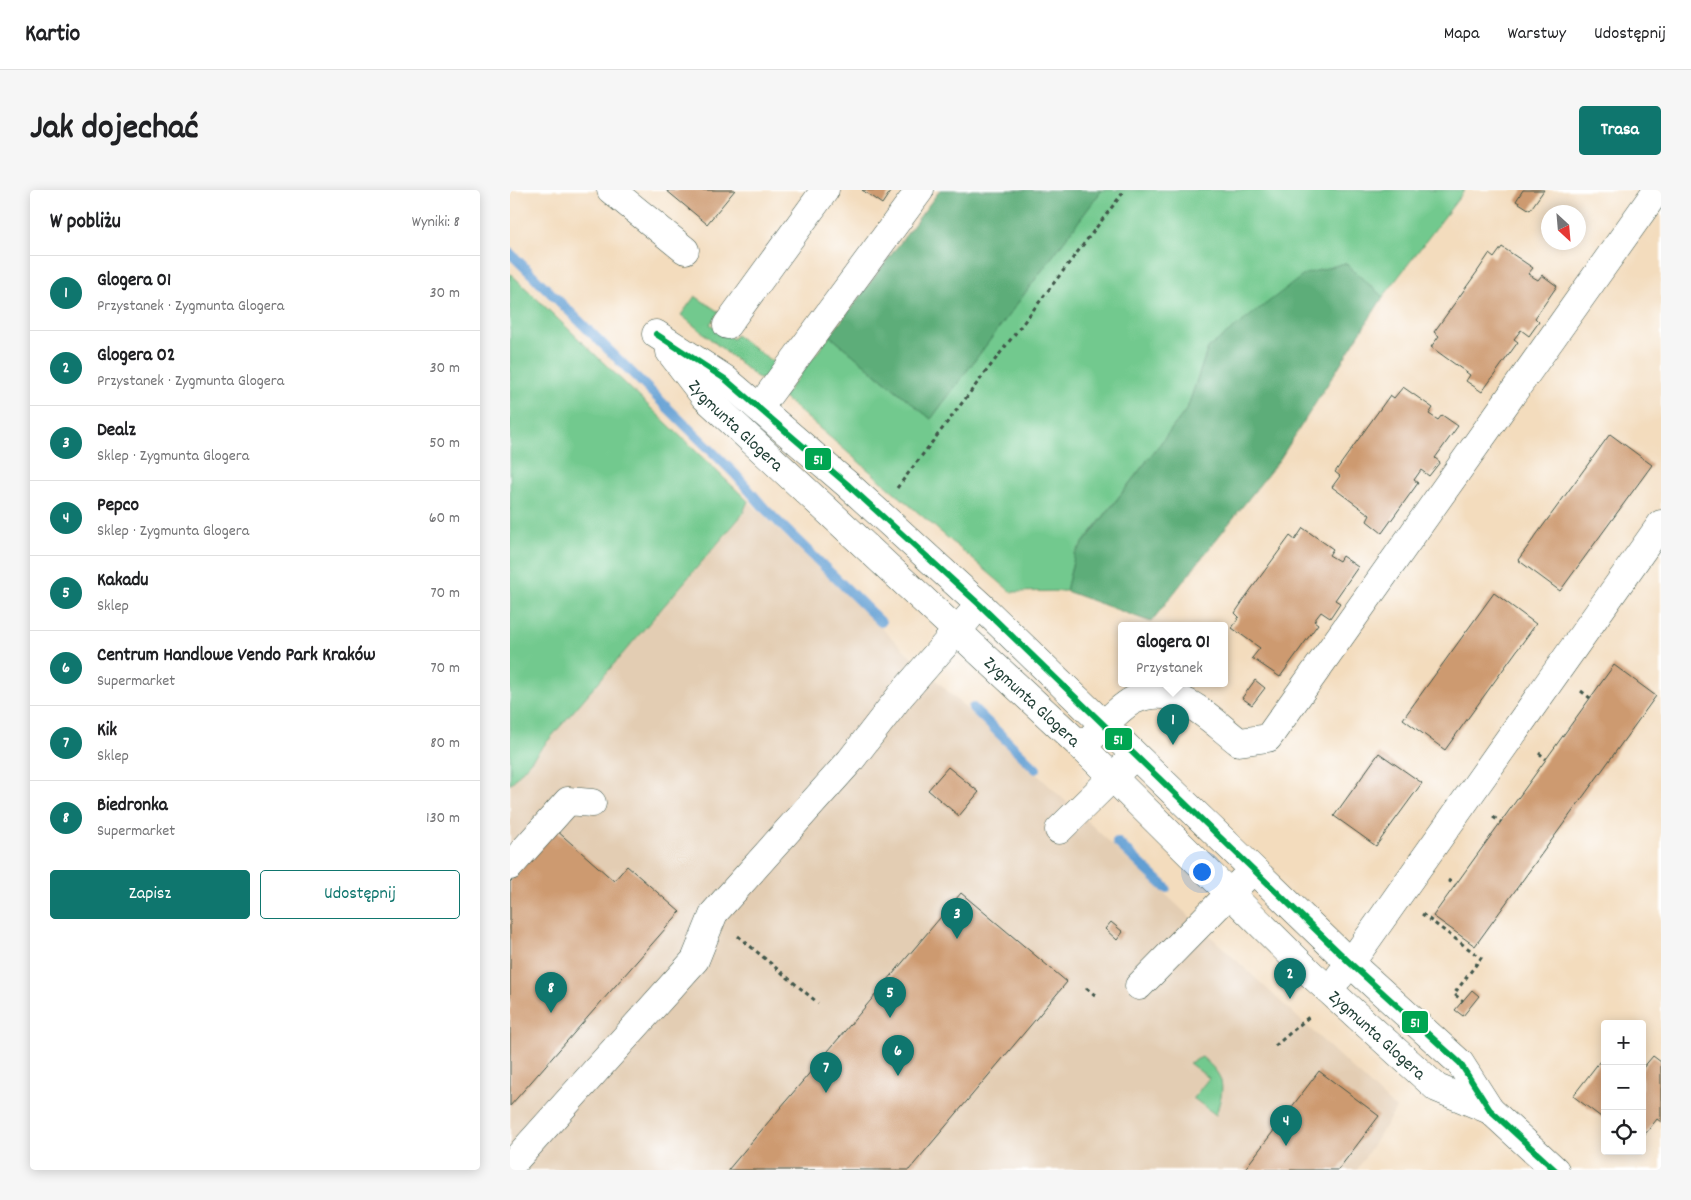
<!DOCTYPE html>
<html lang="pl">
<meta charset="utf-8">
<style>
body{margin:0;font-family:Dekko,sans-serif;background:#f6f6f6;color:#202124}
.controls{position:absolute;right:15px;bottom:15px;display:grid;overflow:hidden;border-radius:5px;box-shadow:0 2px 12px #0003}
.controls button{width:45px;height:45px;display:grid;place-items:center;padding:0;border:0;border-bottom:1px solid #e0e0e0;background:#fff;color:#202124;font:25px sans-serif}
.compass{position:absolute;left:1031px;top:15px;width:45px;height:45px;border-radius:50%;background:#fff;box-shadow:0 2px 12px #0003;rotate:154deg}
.you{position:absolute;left:691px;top:681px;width:18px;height:18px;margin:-12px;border:4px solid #fff;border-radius:50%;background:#1a73e8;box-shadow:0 0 0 8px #1a73e833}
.badge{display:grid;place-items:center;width:32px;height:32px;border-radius:50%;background:#0f766e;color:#fff;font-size:16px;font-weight:700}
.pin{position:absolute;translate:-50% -41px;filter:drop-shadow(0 1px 2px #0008)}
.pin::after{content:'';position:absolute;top:26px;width:18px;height:15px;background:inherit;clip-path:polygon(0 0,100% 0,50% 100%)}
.popup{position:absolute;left:608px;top:432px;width:110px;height:65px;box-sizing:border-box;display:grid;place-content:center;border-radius:5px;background:#fff;filter:drop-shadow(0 1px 4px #0005);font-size:16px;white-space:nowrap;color:#757577}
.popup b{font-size:19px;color:#202124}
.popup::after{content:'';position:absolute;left:50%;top:100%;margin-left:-10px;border:10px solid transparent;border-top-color:#fff}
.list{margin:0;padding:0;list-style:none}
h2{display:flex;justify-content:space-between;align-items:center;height:65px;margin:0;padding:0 20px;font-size:21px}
h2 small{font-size:16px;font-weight:400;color:#757577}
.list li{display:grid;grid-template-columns:32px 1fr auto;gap:15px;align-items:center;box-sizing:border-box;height:75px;padding:0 20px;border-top:1px solid #e0e0e0}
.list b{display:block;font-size:19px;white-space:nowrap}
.list p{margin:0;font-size:16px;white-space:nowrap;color:#757577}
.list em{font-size:16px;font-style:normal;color:#757577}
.actions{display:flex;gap:10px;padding:15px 20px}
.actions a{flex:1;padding:11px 0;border:1px solid #0f766e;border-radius:5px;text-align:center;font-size:18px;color:#0f766e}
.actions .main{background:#0f766e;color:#fff}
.icon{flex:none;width:28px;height:28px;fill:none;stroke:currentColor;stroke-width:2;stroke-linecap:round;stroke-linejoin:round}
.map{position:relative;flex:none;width:1151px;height:980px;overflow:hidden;border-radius:5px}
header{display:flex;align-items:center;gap:30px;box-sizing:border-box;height:70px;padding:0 25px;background:#fff;border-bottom:1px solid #e0e0e0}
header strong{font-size:24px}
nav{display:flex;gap:28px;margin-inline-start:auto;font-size:18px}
.intro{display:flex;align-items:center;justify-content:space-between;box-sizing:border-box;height:120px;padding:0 30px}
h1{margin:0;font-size:35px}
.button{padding:12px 22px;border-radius:5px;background:#0f766e;color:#fff;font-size:18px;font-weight:700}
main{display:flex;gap:30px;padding:0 30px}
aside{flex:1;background:#fff;border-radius:5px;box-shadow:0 2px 12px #0003}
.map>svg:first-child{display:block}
.built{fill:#e3cdb3}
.green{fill:#72c98e;stroke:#488361}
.forest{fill:#5dad79;stroke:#3e7556}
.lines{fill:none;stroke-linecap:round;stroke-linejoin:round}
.stream{stroke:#629fd3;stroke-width:10}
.building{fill:#cd9a6f}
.minor-casing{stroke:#3f5549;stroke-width:29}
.path{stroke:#3f5549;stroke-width:3;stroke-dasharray:4 4;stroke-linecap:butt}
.minor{stroke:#fff;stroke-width:28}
.bus-1-casing{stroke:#fff;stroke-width:10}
.bus-1{stroke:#00a651;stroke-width:6}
.labels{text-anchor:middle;stroke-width:4;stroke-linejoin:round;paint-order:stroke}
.street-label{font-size:18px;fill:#1f3d34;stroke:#fff}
.line-badge{stroke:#fff;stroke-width:2}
.badge-label{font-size:14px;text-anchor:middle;font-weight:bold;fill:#fff}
</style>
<header>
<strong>Kartio</strong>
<nav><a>Mapa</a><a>Warstwy</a><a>Udostępnij</a></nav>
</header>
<div class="intro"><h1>Jak dojechać</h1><a class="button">Trasa</a></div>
<main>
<aside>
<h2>W pobliżu<small>Wyniki: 8</small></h2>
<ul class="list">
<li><span class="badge">1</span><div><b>Glogera 01</b><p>Przystanek · Zygmunta Glogera</p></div><em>30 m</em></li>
<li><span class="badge">2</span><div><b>Glogera 02</b><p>Przystanek · Zygmunta Glogera</p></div><em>30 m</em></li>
<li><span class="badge">3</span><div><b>Dealz</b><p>Sklep · Zygmunta Glogera</p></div><em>50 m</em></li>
<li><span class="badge">4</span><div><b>Pepco</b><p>Sklep · Zygmunta Glogera</p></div><em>60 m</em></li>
<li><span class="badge">5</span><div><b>Kakadu</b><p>Sklep</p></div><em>70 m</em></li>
<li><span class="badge">6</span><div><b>Centrum Handlowe Vendo Park Kraków</b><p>Supermarket</p></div><em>70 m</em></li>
<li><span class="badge">7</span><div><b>Kik</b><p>Sklep</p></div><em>80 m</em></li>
<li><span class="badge">8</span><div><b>Biedronka</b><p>Supermarket</p></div><em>130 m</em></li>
</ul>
<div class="actions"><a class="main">Zapisz</a><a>Udostępnij</a></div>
</aside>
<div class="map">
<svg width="1151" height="980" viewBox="0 0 1151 980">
<rect width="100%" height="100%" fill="#fff"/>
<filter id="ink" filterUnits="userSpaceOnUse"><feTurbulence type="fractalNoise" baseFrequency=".02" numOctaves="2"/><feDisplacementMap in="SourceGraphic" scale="10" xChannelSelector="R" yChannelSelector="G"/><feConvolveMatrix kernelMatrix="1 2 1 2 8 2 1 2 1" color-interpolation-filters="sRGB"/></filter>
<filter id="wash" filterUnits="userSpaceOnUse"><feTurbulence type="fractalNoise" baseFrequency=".0096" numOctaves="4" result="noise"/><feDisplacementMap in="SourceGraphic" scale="20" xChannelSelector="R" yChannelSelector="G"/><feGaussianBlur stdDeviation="1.12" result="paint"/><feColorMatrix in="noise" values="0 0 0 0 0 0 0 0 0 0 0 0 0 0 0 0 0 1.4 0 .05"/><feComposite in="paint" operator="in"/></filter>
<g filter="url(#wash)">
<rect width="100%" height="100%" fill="#f3dcbd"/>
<!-- built -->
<path class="built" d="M 238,311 L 445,508 L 886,919 L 847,980 L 0,980 L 0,595 L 232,325 Z"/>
<!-- green -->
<path class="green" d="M 592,0 L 955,0 L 873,107 L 835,73 L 698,158 L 677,219 L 565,363 L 556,401 L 501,402 L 273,207 L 320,146 L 421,229 Z
M 0,83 L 238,311 L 232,325 L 0,595 Z
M 185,106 L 209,122 L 200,134 L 223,149 L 226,145 L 267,175 L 255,189 L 249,189 L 171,125 Z
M 692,867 C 716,888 715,895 706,925 L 683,908 L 699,888 L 679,873 Z"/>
<!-- forest -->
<path class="forest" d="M 430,0 L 592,0 L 421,229 L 320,146 Z
M 835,73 L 873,107 L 770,269 L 641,432 L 556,401 L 565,364 L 677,219 L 698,158 L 795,84 Z"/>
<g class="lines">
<!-- stream -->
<path class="stream" d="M 0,63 L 225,284 L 256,320 L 371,432
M 463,518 L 526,579
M 607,652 L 656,698"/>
</g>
<g id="blocks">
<!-- building -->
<path class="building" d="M 156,0 L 225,0 L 197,34 Z
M 352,0 L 378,0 L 380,2 L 372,14 Z
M 1013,0 L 1034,0 L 1020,20 L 1006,11 Z
M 992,57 L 1023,78 L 1018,84 L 1028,90 L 1032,85 L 1047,96 L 1025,128 L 1029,132 L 1019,146 L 1011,140 L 1004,149 L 1008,152 L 972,202 L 956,191 L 960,185 L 921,157 L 929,146 L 924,142 L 967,82 L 979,64 L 984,68 Z
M 893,197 L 923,218 L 919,224 L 928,230 L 932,225 L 948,236 L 925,268 L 930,272 L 919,286 L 911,280 L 904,290 L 908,293 L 872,343 L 857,331 L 860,325 L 822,297 L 830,286 L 825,282 L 880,205 L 884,208 Z
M 1100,244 L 1142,275 L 1050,401 L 1008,370 Z
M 793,338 L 823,359 L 819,365 L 829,371 L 832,366 L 848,377 L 825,410 L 830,413 L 820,428 L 811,422 L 804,431 L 808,434 L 770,487 L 742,468 L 750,458 L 722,438 L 729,427 L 725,423 L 737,405 L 780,346 L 785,350 Z
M 984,403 L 1026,434 L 935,560 L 893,529 Z
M 1104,475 L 1146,506 L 965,756 L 923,726 Z
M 745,490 L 755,498 L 742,515 L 732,508 Z
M 869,563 L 912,593 L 866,656 L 824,626 Z
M 438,577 L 469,602 L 449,626 L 418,600 Z
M 46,640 L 104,691 L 117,676 L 170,722 L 0,916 L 0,692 Z
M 451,703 L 557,792 L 399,980 L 218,980 Z
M 601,732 L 613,742 L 607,750 L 595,739 Z
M 962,800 L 969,806 L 953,826 L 945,820 Z
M 1143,866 L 1151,872 L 1151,932 L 1147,929 L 1132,948 L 1132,879 Z
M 1090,871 L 1095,874 L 1095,930 L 1063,906 Z
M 809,881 L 869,926 L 828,980 L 734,980 Z"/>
</g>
</g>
<g filter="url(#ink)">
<use href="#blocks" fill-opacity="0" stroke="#3f5549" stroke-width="1"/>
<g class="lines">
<defs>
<g id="minor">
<path d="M 101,0 L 175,60"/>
<path d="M 217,135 L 315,0"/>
<path d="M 146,144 L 215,189 L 337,294 L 470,415 L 840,773 L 950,873 L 980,920 L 1045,980"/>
<path id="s1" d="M 160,162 L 194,206 L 572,557 L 802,785 L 927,898 L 980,920"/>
<path d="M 249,218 L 410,0"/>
<path d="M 580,549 C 591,538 611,516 624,510 C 667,491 698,528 729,552 L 758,548 L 1147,0"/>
<path d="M 549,640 L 615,575"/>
<path d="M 0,676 L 58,611 L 82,613"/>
<path d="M 829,787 L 847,764 L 1151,334"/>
<path d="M 629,796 L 733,690"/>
<path d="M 0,976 L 185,770 L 204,723 L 340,571 L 391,505 L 459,427"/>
</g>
</defs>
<!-- minor casing -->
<use href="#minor" class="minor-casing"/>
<!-- path -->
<path class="path" d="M 387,298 L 615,0
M 1071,501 L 1080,508
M 1029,563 L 1036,569
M 983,627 L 991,632
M 938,690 L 945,695
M 912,724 L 971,768 L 944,804 L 953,811
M 228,746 L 308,813
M 576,798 L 585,805
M 765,856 L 800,826"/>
<!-- minor -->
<use href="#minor" class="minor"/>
<defs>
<path id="bus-1" d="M 146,144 L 215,189 L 337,294 L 470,415 L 840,773 L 950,873 L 980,920 L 1045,980"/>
</defs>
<!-- bus-1 casing -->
<use href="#bus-1" class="bus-1-casing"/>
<!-- bus-1 -->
<use href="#bus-1" class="bus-1"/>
</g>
</g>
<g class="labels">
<!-- street labels -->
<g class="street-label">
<text dy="6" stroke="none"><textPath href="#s1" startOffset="99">Zygmunta Glogera</textPath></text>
<text dy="6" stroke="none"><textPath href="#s1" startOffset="504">Zygmunta Glogera</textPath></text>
<text dy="6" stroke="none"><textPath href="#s1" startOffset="984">Zygmunta Glogera</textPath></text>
</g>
</g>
<g class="line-badge">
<rect x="294" y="257" width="28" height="24" rx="5" fill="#00a651"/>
<rect x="594" y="537" width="29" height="24" rx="5" fill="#00a651"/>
<rect x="891" y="820" width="28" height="24" rx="5" fill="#00a651"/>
</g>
<g class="badge-label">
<text x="308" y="274">51</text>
<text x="608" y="554">51</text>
<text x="905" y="837">51</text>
</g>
</svg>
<div class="controls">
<button>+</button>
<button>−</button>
<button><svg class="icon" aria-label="locate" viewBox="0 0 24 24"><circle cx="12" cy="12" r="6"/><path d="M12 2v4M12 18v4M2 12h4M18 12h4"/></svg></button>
</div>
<svg class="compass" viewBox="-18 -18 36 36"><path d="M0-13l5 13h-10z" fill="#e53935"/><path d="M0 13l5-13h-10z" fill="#757577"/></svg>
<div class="you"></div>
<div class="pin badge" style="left:663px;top:555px">1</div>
<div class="popup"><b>Glogera 01</b>Przystanek</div>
<div class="pin badge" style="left:780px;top:809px">2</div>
<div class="pin badge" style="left:447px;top:749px">3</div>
<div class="pin badge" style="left:776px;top:956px">4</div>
<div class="pin badge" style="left:380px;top:828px">5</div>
<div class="pin badge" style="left:388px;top:886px">6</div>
<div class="pin badge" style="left:316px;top:903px">7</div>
<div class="pin badge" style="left:41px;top:823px">8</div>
</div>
</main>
